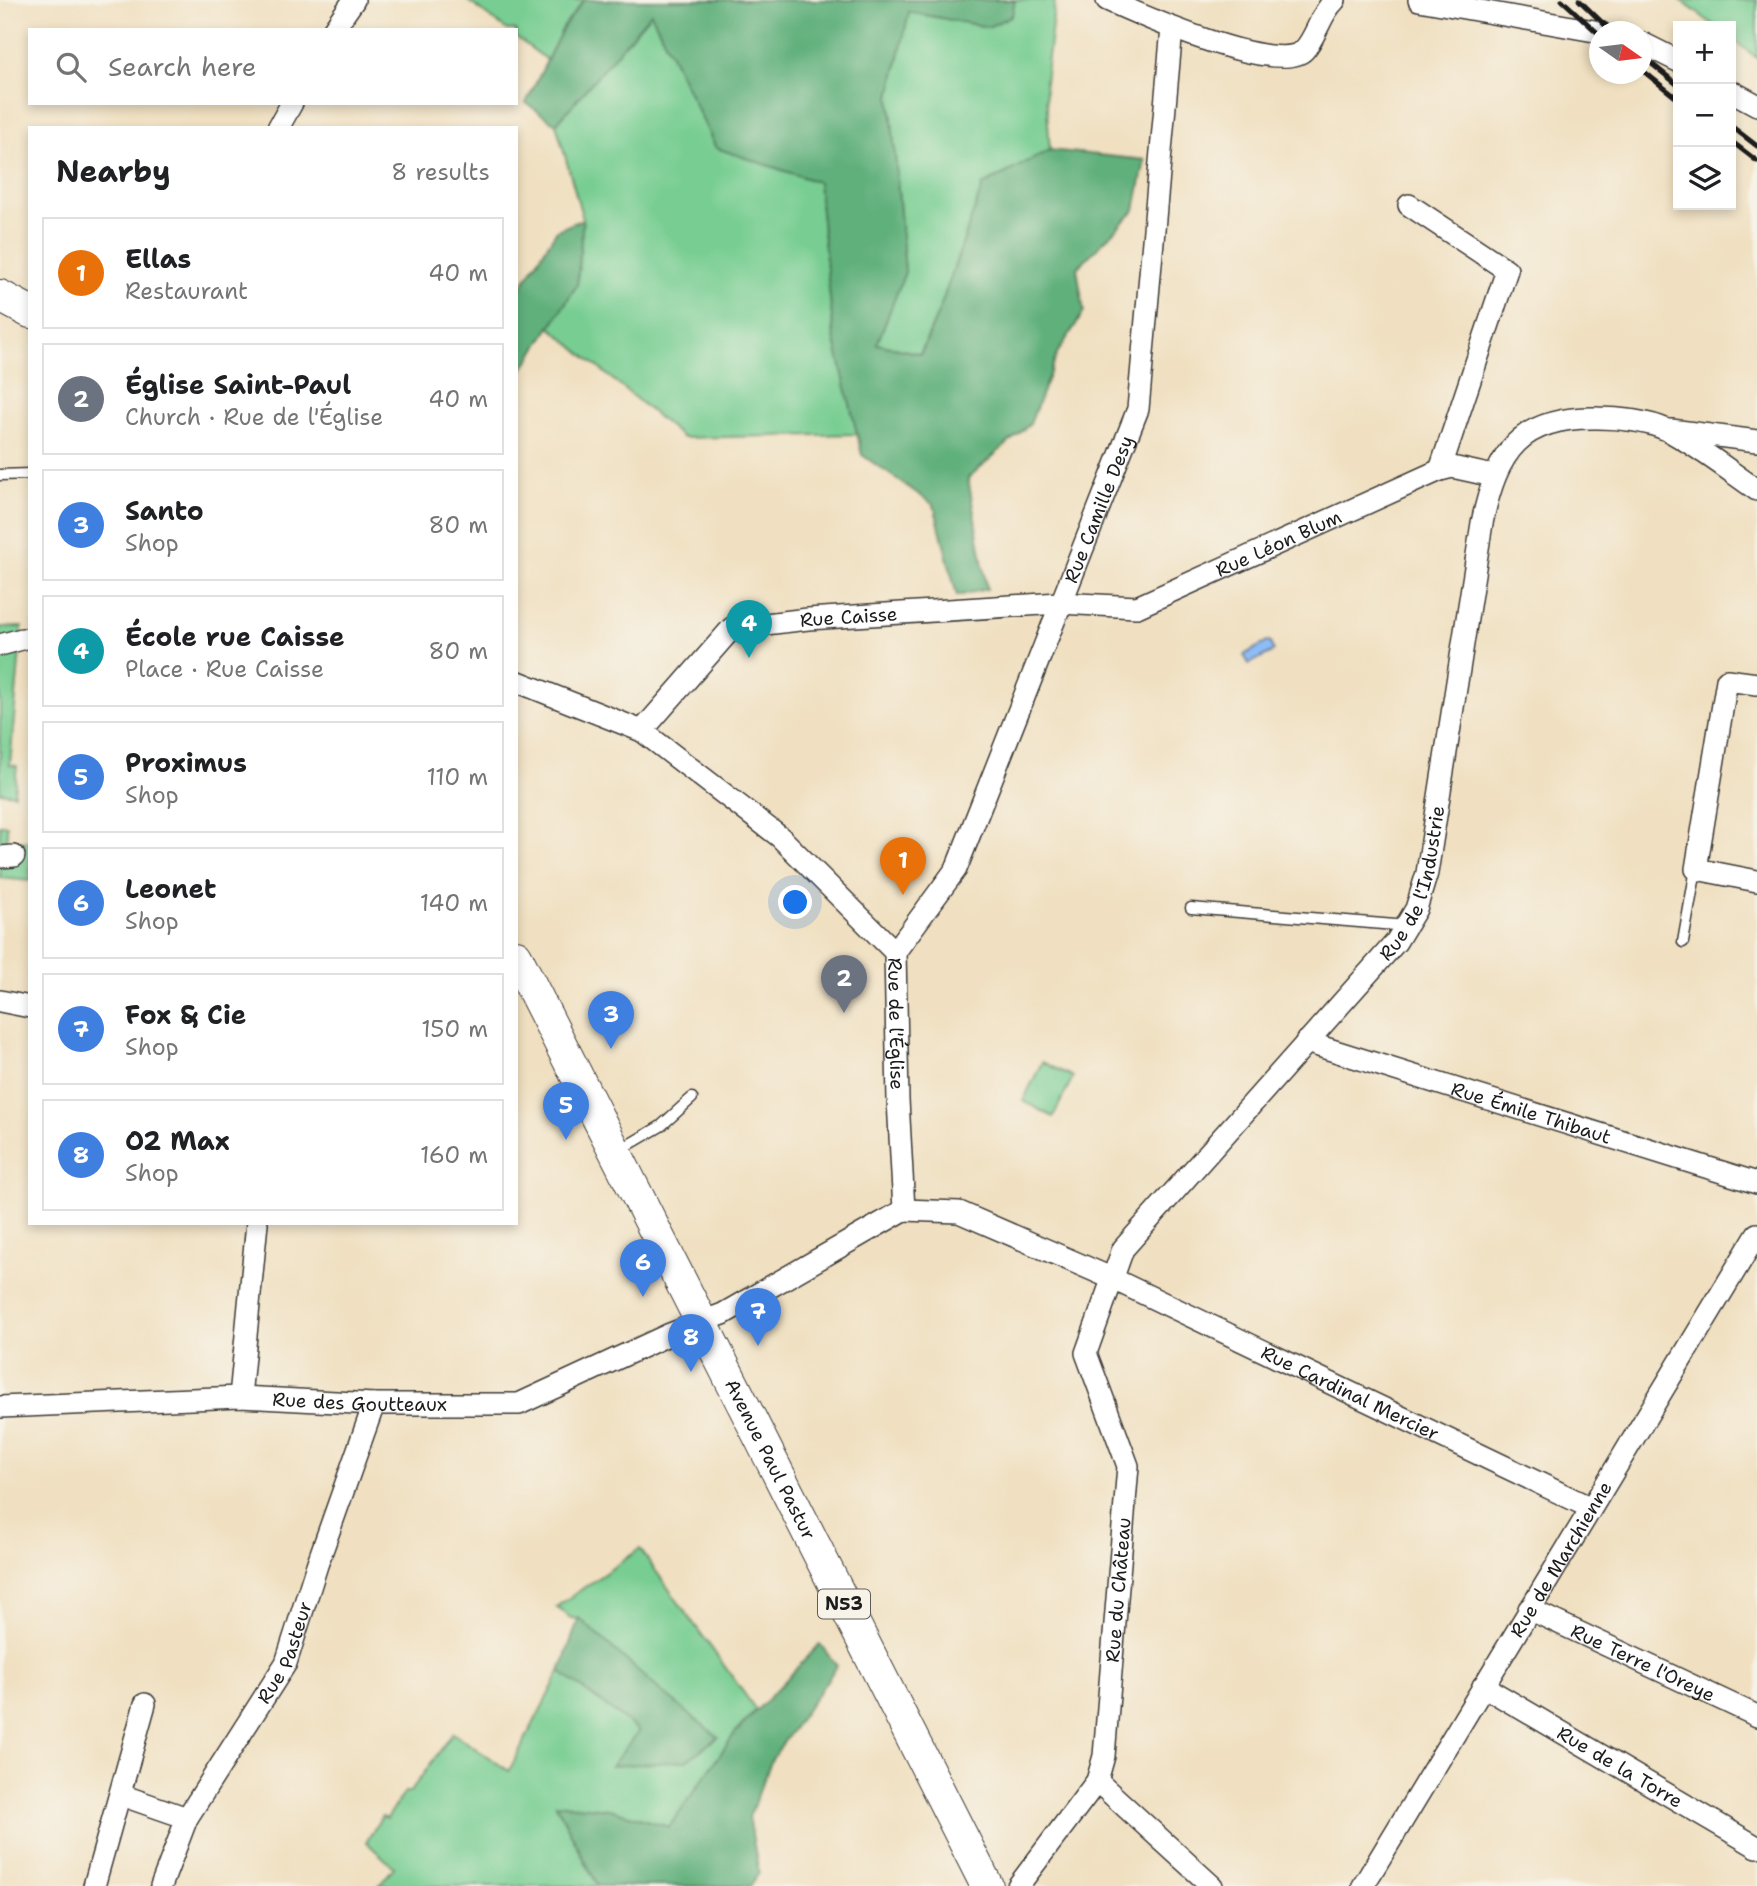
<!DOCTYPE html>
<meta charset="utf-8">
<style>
body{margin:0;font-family:"Shantell Sans",sans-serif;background:#f2f2f2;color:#202124}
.controls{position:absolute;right:21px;top:21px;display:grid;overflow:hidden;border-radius:0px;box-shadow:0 4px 10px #0003}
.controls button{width:63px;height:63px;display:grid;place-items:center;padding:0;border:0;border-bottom:2px solid #e0e0e0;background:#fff;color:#202124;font:35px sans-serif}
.compass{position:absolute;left:1589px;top:21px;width:63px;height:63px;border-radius:50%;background:#fff;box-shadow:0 4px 10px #0003;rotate:104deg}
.you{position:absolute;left:796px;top:903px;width:24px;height:24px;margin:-18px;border:5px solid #fff;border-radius:50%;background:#1a73e8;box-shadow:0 0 0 10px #1a73e833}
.badge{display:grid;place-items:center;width:46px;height:46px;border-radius:50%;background:#2563eb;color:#fff;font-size:23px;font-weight:700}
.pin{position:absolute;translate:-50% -58px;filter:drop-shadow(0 2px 4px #0008)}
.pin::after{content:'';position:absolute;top:37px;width:24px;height:21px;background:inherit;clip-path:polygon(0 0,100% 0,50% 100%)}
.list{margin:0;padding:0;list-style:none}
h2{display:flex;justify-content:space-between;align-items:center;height:91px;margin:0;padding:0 28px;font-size:30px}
h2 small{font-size:23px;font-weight:400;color:#757577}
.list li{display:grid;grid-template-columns:46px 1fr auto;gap:21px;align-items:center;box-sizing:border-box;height:112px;margin:0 14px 14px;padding:0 14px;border:2px solid #e0e0e0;border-radius:0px}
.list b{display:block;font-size:26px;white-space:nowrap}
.list p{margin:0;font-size:23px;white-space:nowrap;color:#757577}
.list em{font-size:23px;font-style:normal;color:#757577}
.icon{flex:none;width:38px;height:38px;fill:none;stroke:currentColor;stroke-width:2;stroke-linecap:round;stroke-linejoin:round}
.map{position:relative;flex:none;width:1757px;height:1886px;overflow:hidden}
.search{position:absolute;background:#fff;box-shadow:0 4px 10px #0003;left:28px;top:28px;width:490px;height:77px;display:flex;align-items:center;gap:18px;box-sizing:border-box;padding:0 24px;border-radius:0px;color:#757577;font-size:26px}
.panel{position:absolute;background:#fff;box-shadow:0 4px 10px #0003;left:28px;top:126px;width:490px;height:1099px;border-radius:0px}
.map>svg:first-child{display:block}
.green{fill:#77cd92;stroke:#4a7457;stroke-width:2}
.forest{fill:#61b07c;stroke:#3e664c;stroke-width:2}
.water{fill:#89baf5;stroke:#526b88;stroke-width:2}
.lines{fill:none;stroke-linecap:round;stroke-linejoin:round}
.lane-casing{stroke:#3c3935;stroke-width:13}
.street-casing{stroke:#3c3935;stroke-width:24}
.primary-casing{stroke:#3c3935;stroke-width:34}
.lane{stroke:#fff;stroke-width:10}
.street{stroke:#fff;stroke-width:21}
.primary{stroke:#fff;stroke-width:32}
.rail{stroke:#1c1c1c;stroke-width:5}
.labels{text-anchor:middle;stroke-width:7;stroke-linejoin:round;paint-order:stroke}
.shield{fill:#f7f3e8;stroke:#5e5c59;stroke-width:2}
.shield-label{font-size:18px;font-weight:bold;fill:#1c1c1c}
.street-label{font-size:19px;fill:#1c1c1c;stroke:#f7f3e8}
</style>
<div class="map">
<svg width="1757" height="1886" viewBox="0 0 1757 1886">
<rect width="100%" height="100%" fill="#f7f3e8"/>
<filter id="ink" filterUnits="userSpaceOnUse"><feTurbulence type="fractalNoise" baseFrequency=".0143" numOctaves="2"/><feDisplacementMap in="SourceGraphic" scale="14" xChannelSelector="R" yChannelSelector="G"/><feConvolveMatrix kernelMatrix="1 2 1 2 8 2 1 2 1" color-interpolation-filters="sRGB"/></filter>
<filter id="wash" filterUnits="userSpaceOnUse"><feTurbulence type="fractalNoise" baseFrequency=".00686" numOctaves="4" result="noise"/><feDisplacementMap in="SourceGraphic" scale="28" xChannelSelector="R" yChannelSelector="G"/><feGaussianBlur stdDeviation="1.57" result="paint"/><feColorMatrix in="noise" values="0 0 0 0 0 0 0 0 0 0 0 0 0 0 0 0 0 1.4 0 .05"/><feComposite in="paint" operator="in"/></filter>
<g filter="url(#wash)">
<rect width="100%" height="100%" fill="#f0e0c1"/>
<!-- green -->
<path class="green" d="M 467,0 L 584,0 L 563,28 L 547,60 L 516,37 L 516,30 L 507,30 Z
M 1015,0 L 1055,0 L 1045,82 L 1050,150 L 983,185 L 939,311 L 920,354 L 876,344 L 905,272 L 890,96 L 909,12 L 988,27 Z
M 1680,0 L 1757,0 L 1757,58 L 1731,38 L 1731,26 L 1715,26 Z
M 651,13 L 716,148 L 818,182 L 834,337 L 858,434 L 683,438 L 550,327 L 577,285 L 583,219 L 556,124 Z
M 0,627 L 22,627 L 10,765 L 17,766 L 14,794 L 0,792 Z
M 0,825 L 7,825 L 7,843 L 30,841 L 30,881 L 0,878 Z
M 1042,1062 L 1073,1077 L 1053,1117 L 1023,1101 Z
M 640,1549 L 756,1710 L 736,1732 L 669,1827 L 609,1809 L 556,1805 L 598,1886 L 379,1886 L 394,1867 L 366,1842 L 382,1816 L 387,1818 L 405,1792 L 410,1792 L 453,1733 L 509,1771 L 560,1672 L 579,1619 L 571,1618 L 556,1607 Z"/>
<!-- forest -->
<path class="forest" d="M 584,0 L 1015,0 L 1012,16 L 988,27 L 909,12 L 890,96 L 905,272 L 877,344 L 921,354 L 939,311 L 983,185 L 1050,150 L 1145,160 L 1135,210 L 1077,268 L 1084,312 L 1058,352 L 1030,424 L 968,478 L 987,589 L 957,596 L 934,505 L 862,455 L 834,337 L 818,182 L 716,148 L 651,13 L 556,124 L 526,103 L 563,28 Z
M 583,219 L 577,285 L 516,380 L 516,295 L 557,230 Z
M 579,1618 L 662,1692 L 718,1737 L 686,1761 L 611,1766 L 639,1731 L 560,1672 Z
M 820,1644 L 837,1666 L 772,1759 L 749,1817 L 759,1873 L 750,1886 L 598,1886 L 556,1804 L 609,1809 L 669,1827 L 736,1732 Z"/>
<!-- water -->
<path class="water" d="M 1269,641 L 1274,651 L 1249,664 L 1244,655 Z"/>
</g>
<g filter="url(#ink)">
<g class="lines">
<defs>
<path id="lane" d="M 0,475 L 30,474
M 1191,908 L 1407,926
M 1683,942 L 1696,869
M 618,1151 L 661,1126 L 692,1098"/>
<g id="street">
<path d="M 1107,0 C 1138,14 1279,77 1304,50 C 1317,36 1320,14 1335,0"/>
<path d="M 1419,0 L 1600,32"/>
<path d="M 333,30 L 354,0"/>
<path d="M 1642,43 L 1678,61"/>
<path d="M 1731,91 L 1757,105"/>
<path d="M 278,128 L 292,103"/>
<path d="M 1409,205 L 1507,270 L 1440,470"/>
<path d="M 1671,430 L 1757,441"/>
<path d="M 0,645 L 22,639"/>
<path id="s1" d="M 516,681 L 642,731 L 780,837 L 895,952 L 898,1100 L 904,1210"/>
<path d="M 1757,684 L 1727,680 L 1696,869 L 1757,881"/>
<path id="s2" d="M 642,731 L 732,628 L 808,619 L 1059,603 L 1137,607 L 1440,470 L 1452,467 L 1493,476"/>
<path d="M 0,857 L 14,856"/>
<path id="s3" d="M 895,952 L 956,869 L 1138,409 L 1172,28"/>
<path d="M 0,1001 L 30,1007"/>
<path id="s4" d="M 1306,1042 L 1757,1183"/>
<path id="s5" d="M 904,1210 L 959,1212 L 1111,1278 L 1589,1507"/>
<path d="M 240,1397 L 257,1223"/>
<path id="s6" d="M 0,1407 L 240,1397 L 374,1404 L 519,1404 L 670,1334 L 723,1314 L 904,1210"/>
<path id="s7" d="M 1529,1609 L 1757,1716"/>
<path id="s8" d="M 1483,1686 L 1757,1847"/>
<path d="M 1097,1781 L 1212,1886"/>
<path d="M 121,1795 L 187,1818"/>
<path d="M 94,1886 L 145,1704"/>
<path id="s9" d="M 161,1886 L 187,1818 L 286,1663 L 317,1565 L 374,1404"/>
<path id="s10" d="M 1018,1886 L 1097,1781 L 1104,1756 L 1128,1466 L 1086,1353 L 1123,1249 L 1396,942 L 1416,909 L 1427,873 L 1482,523 C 1497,451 1520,416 1598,418 C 1619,418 1648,421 1667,430 C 1698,446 1728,470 1757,490"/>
<path id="s11" d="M 1363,1886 L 1757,1234"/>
</g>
<g id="primary">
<path d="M 0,296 L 30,312"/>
<path id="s12" d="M 516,956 L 987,1886"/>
</g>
</defs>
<!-- lane casing -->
<use href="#lane" class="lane-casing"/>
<!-- street casing -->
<use href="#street" class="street-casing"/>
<!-- primary casing -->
<use href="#primary" class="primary-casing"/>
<!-- lane -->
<use href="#lane" class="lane"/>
<!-- street -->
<use href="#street" class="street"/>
<!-- primary -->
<use href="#primary" class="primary"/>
<!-- rail -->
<path class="rail" d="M 1562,0 L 1600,35
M 1579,0 L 1612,32
M 1642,56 L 1678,85
M 1642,70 L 1678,99
M 1731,126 L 1757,146
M 1731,141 L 1757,161"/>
</g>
</g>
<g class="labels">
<!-- shield labels -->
<rect class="shield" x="818" y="1589.5" width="52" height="29" rx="5"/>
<g class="shield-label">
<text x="844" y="1610">N53</text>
</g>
<!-- street labels -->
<g class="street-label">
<text dy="7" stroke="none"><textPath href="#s3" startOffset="490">Rue Camille Desy</textPath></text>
<text dy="7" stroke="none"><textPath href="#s2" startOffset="698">Rue Léon Blum</textPath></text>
<text dy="7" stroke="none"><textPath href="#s2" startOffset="254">Rue Caisse</textPath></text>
<text dy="7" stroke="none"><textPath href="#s10" startOffset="1152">Rue de l'Industrie</textPath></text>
<text dy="7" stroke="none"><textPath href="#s1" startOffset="544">Rue de l'Église</textPath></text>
<text dy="7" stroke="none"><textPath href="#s4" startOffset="236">Rue Émile Thibaut</textPath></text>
<text dy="7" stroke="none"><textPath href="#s5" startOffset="486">Rue Cardinal Mercier</textPath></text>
<text dy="7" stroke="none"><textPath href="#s6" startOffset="360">Rue des Goutteaux</textPath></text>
<text dy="7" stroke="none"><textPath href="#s12" startOffset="564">Avenue Paul Pastur</textPath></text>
<text dy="7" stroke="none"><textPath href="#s11" startOffset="382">Rue de Marchienne</textPath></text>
<text dy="7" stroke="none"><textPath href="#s10" startOffset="324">Rue du Château</textPath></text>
<text dy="7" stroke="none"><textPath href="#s9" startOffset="266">Rue Pasteur</textPath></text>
<text dy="7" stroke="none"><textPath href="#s7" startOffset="126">Rue Terre l'Oreye</textPath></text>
<text dy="7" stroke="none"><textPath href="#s8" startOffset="159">Rue de la Torre</textPath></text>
</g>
</g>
</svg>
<div class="controls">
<button>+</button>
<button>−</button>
<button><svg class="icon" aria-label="layers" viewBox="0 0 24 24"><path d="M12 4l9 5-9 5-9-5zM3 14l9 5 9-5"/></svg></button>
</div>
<svg class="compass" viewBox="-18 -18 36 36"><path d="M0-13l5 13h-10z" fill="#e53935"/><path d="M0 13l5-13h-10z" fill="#757577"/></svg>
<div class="you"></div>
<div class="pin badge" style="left:903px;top:895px;background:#e8710a">1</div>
<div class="pin badge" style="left:844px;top:1013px;background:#6b7280">2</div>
<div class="pin badge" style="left:611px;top:1049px;background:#3f7fe0">3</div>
<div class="pin badge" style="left:749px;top:658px;background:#0f9aa8">4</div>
<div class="pin badge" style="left:566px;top:1140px;background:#3f7fe0">5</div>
<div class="pin badge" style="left:643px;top:1297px;background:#3f7fe0">6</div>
<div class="pin badge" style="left:758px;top:1346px;background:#3f7fe0">7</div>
<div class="pin badge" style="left:691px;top:1372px;background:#3f7fe0">8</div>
<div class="search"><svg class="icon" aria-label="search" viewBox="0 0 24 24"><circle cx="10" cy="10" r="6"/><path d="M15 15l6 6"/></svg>Search here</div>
<section class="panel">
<h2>Nearby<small>8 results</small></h2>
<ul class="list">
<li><span class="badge" style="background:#e8710a">1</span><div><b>Ellas</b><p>Restaurant</p></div><em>40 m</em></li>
<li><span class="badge" style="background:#6b7280">2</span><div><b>Église Saint-Paul</b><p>Church · Rue de l'Église</p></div><em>40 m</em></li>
<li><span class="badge" style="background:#3f7fe0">3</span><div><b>Santo</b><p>Shop</p></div><em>80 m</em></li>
<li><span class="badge" style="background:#0f9aa8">4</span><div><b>École rue Caisse</b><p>Place · Rue Caisse</p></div><em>80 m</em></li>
<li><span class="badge" style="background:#3f7fe0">5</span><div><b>Proximus</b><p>Shop</p></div><em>110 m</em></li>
<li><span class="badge" style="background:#3f7fe0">6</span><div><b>Leonet</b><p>Shop</p></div><em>140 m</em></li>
<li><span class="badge" style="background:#3f7fe0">7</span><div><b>Fox &amp; Cie</b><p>Shop</p></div><em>150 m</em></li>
<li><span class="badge" style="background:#3f7fe0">8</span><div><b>O2 Max</b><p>Shop</p></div><em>160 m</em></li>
</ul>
</section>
</div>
